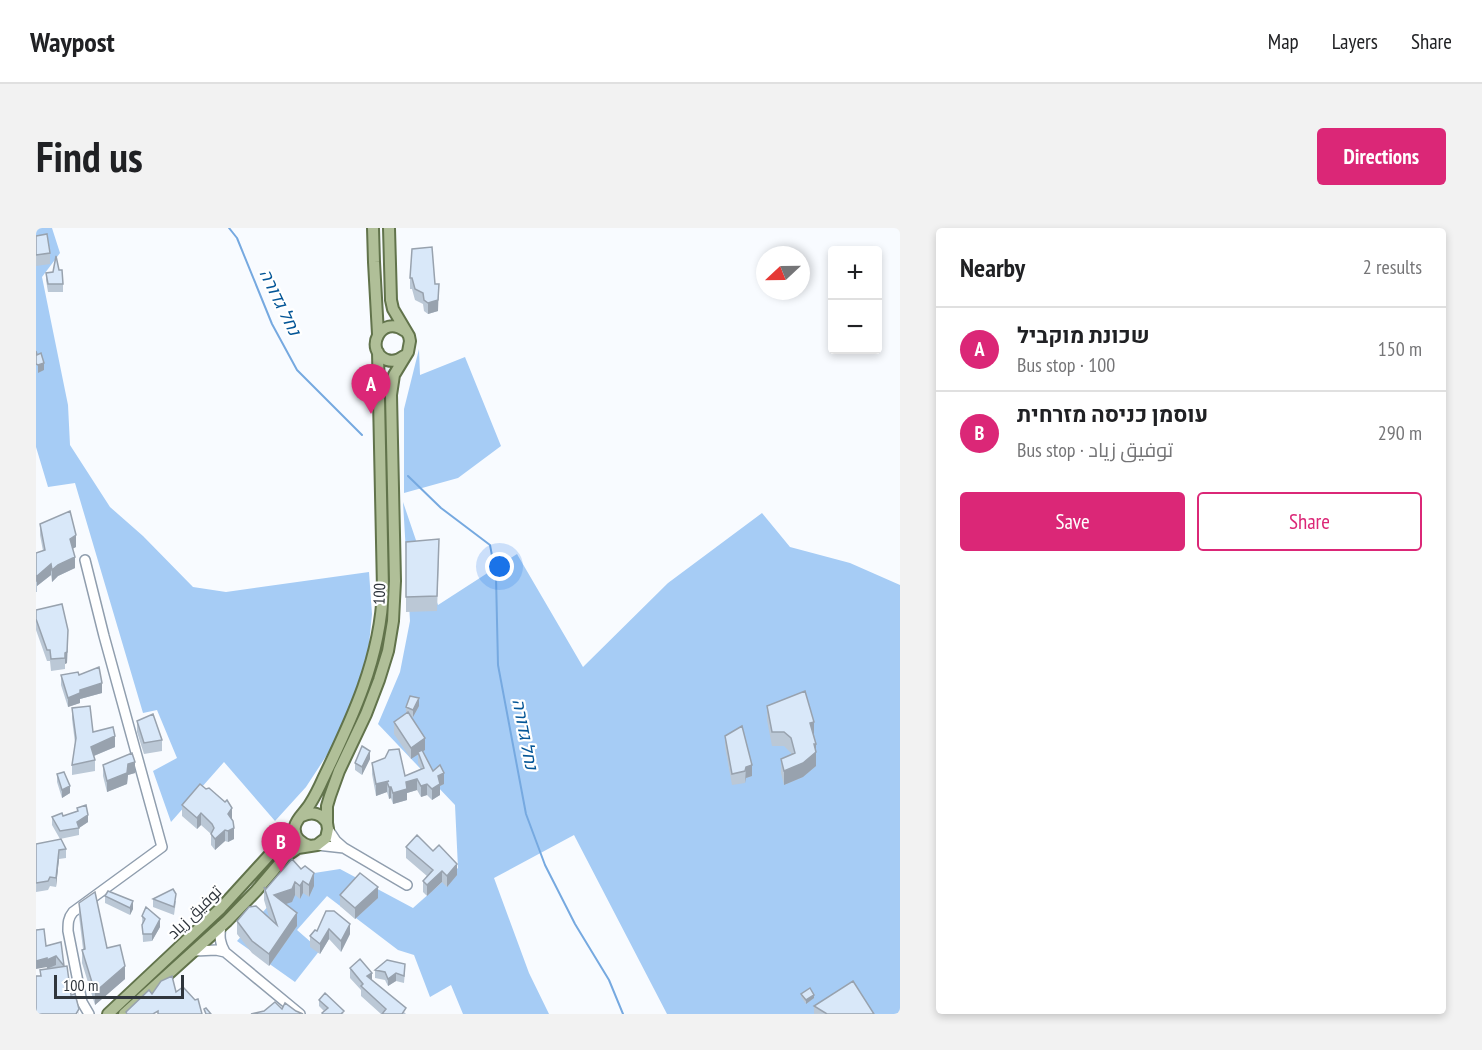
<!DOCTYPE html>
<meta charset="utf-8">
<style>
body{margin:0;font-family:"PT Sans Narrow",Cairo,Heebo,sans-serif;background:#f2f2f2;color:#202124}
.controls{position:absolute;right:18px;top:18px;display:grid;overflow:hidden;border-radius:6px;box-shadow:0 3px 9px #0003}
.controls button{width:54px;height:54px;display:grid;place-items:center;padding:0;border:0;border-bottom:2px solid #e0e0e0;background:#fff;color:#202124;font:30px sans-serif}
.compass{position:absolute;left:720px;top:18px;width:54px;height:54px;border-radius:50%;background:#fff;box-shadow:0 3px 9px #0003;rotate:248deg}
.scale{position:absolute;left:18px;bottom:15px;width:130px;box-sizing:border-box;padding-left:6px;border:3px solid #2f353c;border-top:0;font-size:16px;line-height:21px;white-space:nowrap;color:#2f353c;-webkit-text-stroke:4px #fff;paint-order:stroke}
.you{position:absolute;left:464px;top:339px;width:21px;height:21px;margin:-15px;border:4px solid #fff;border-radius:50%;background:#1a73e8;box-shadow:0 0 0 9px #1a73e833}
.badge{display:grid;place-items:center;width:39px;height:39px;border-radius:50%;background:#db2777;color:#fff;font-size:20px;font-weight:700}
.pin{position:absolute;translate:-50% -50px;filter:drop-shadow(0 2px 3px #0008)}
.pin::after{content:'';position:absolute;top:32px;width:21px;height:18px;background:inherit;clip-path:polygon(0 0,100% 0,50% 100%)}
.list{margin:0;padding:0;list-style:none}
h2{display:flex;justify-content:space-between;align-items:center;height:78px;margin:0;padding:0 24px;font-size:26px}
h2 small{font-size:20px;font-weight:400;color:#757577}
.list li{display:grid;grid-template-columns:39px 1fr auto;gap:18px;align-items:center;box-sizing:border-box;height:84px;padding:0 24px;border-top:2px solid #e0e0e0}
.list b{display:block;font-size:22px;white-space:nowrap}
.list p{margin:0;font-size:20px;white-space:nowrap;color:#757577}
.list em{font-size:20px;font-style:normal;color:#757577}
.actions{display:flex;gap:12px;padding:18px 24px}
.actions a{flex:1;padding:14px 0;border:2px solid #db2777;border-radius:6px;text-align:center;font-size:21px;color:#db2777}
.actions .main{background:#db2777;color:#fff}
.map{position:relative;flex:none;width:864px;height:786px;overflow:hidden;border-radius:6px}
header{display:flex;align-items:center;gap:36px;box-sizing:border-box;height:84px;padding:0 30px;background:#fff;border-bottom:2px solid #e0e0e0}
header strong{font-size:28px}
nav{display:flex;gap:33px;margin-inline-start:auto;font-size:21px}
.intro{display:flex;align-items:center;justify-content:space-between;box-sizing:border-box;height:144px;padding:0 36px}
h1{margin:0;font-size:42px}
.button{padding:15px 27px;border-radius:6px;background:#db2777;color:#fff;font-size:21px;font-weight:700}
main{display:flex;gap:36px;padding:0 36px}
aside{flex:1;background:#fff;border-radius:6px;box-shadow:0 3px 9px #0003}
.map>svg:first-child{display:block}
.green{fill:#a6ccf5}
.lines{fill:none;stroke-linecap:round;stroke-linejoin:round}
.stream{stroke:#76a9e0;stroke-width:2}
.minor-casing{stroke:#909eae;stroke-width:12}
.major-casing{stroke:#61734b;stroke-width:14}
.minor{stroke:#fff;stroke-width:9}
.major{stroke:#b0bf98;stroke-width:10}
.wall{fill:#bbc8d6}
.shaded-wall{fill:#98a2ae}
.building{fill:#d9e8f9;stroke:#98a2ae;stroke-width:1.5}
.labels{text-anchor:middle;stroke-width:4.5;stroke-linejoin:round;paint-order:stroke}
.street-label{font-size:16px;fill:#2f353c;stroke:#fff}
.water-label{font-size:18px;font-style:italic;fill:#045697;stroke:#fff}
</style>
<header>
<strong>Waypost</strong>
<nav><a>Map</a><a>Layers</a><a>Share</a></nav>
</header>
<div class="intro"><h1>Find us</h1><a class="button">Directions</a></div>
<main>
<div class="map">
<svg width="864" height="786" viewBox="0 0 864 786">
<rect width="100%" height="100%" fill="#f8fbff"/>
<!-- green -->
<path class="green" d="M 0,0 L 16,0 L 24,25 L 6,49 L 32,177 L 34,217 L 74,279 L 107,308 L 157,359 L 190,364 L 333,344 L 336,386 L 331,437 L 317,487 L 270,559 L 239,593 L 188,534 L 135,594 L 117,543 L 141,530 L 121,482 L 107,485 L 39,255 L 12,259 L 0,219 Z
M 383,121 L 384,147 L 429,129 L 465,218 L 422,250 L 368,265 L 368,181 Z
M 367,274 L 402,377 L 481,326 L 547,439 L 632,355 L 726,285 L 754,319 L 814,335 L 864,357 L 864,786 L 631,786 L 538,607 L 458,650 L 493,745 L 513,786 L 427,786 L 415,757 L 394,769 L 378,727 L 362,722 L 291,668 L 261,702 L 284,722 L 259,754 L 201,713 L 259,648 L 304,641 L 377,680 L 422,640 L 419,577 L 342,496 L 364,444 L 374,393 Z"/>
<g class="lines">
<!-- stream -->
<path class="stream" d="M 193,0 L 201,10 L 236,96 L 261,142 L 326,207
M 372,248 L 405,280 L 454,317 L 460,349 L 462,437 L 490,586 L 509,637 L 539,696 L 573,752 L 587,786"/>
<defs>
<path id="minor" d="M 49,332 L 68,408 L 126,619 L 37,684 C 32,690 32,695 32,703 L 46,774 L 53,786
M 292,601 L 300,613 L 308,620 L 371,657
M 281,617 L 308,620
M 185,698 C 183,709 184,715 189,724 L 264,786
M 159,723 L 180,722 L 189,724"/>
<path id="major" d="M 337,0 L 338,34 L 342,106
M 368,128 C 363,132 357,134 351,132 C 327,123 345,85 369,103
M 266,588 C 276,583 285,585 291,595
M 274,618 C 264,615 257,609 259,598 C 261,590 270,583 274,576 C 279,568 283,560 287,551 C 316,491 345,430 347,361 L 342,124
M 72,786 L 185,680 L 259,599
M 88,786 L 191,693 L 220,663 L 249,629 L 262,620 L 281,617 L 290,610 L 292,601 L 291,595 L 291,578 L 294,568 L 303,543 L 330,486 L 343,452 L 352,423 L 357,393 L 359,353 L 355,167 L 358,147 L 372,124 L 374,113 L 373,108 L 357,81 L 355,72 L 353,0"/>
</defs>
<!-- minor casing -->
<use href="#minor" class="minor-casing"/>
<!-- major casing -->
<use href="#major" class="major-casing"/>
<!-- minor -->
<use href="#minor" class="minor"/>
<!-- major -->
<use href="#major" class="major"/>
</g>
<!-- wall -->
<path class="wall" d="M 0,8 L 14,25 L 14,36 L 0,38 Z
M 23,42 L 27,56 L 27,64 L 12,64 L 10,52 L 10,45 Z
M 374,50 L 399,56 L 402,83 L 392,86 L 388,83 L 387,76 L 379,72 L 376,61 L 374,61 Z
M 4,296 L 40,319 L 36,321 L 39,340 L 22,348 L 16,354 L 15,347 L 1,358 L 1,364 L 0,364 L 0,325 L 7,323 L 4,307 Z
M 370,314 L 403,326 L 401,383 L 370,384 Z
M 0,382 L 32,413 L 31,435 L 29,436 L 29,441 L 15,443 L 14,433 L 11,433 L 0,402 Z
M 25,447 L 43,447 L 66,465 L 44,471 L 44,475 L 32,479 L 25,457 Z
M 383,478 L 377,489 L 375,489 L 389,522 L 387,523 L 397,543 L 408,556 L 404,558 L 404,567 L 396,572 L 391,567 L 385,569 L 381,562 L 371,565 L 371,572 L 357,576 L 355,570 L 353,571 L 351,564 L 340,568 L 336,546 L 336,535 L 369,548 L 385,541 L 382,535 L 382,526 L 375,531 L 358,506 L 358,494 L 370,486 L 370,479 Z
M 731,478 L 778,507 L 780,516 L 780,538 L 767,549 L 748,557 L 745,545 L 745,531 L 755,526 L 755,525 L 748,518 L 736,518 L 731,492 Z
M 36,480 L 57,504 L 79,519 L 58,528 L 59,532 L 59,543 L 36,547 L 36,537 L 39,515 L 36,491 Z
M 101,493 L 126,512 L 126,523 L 108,526 L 101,504 Z
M 689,508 L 716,548 L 710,550 L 709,555 L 696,557 L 689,519 Z
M 334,531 L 326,547 L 319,542 L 319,535 Z
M 67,537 L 99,545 L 92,547 L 91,556 L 71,564 L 67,548 Z
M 21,546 L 34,565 L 26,570 L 21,554 Z
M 146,577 L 196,591 L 198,611 L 192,614 L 189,613 L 179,622 L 175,617 L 175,606 L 165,597 L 161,601 L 146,588 Z
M 41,580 L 52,594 L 43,600 L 43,607 L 24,611 L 16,597 L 16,589 L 27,588 L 41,583 Z
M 0,616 L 30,621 L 30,630 L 23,631 L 20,659 L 14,658 L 12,662 L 0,664 Z
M 370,619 L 421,647 L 411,659 L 406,654 L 391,668 L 387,664 L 387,653 L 391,648 L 370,630 Z
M 256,631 L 278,658 L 273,669 L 267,665 L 264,671 L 259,667 L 256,674 L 249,676 L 261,698 L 233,738 L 216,725 L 201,706 L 201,693 L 234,692 L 228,672 L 228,659 L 230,661 Z
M 304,667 L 342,670 L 319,691 L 304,678 Z
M 69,668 L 97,681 L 94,687 L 69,675 Z
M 117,671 L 140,673 L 138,687 L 117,679 Z
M 43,675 L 89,751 L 59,777 L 46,735 L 46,722 L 47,721 L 43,688 Z
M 106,688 L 124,699 L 116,713 L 107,714 Z
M 314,696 L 314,706 L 305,724 L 293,711 L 284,726 L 274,719 L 274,708 L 281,703 Z
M 25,714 L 28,739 L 35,767 L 43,786 L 4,748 L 4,742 L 11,741 L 10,718 Z
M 314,740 L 336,752 L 370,786 L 345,786 L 325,768 L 325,762 L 314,750 Z
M 339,742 L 369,743 L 368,755 L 360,753 L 352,758 L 349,752 L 339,750 Z
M 765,766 L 778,770 L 770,776 L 765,769 Z
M 283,772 L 308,786 L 286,786 L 288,783 L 283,778 Z
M 778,778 L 838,786 L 778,786 Z"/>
<!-- shaded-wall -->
<path class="shaded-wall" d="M 403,56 L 402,83 L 392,86 L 392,75 Z
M 8,135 L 8,142 L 2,145 L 2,137 Z
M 40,307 L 40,319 L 34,322 L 34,311 Z
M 39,329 L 39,340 L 22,348 L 16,354 L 16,342 L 22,337 Z
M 15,336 L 15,347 L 1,358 L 1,348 Z
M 32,402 L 31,435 L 29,436 L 29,441 L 29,430 Z
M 66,455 L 66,465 L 44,471 L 44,462 Z
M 44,465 L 44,475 L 32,479 L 32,470 Z
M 383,470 L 383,478 L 377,489 L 377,482 Z
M 778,494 L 778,508 L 774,495 Z
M 79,508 L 79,519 L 55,529 L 55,519 Z
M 389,510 L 389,522 L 375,531 L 375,520 Z
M 778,516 L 780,516 L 780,538 L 767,549 L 748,557 L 748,543 Z
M 334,523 L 334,531 L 326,547 L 326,539 Z
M 99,534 L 99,545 L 92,547 L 91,556 L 71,564 L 71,553 L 92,536 Z
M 716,537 L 716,548 L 710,550 L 709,555 L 710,539 Z
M 408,545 L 408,556 L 404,558 L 404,567 L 396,572 L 396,561 L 402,548 Z
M 381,551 L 381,562 L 371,565 L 371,572 L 357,576 L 357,565 L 370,554 Z
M 353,553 L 355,559 L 355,570 L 353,571 L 353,559 L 351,554 L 351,564 L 340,568 L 340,556 Z
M 391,556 L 391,567 L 385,569 L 385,558 Z
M 34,558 L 34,565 L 26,570 L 26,562 Z
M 196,580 L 196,591 L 192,598 L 192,586 Z
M 165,585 L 165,597 L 161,601 L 161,590 Z
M 52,587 L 52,594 L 43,600 L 41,594 Z
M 198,600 L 198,611 L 192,614 L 192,603 Z
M 189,602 L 189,613 L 179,622 L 179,611 Z
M 23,622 L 23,631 L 20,659 L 20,650 Z
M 421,636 L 421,647 L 411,659 L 411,648 Z
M 406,643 L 406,654 L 391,668 L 391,657 Z
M 278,645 L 278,658 L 273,669 L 273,657 Z
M 267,653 L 267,665 L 264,671 L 264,658 Z
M 259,654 L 259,667 L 256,674 L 238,680 L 238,667 Z
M 342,659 L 342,670 L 319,691 L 319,680 Z
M 97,673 L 97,681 L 94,687 L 94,680 Z
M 261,685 L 261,698 L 233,738 L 233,726 Z
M 124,691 L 124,699 L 116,713 L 116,706 Z
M 314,696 L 314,706 L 305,724 L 305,713 Z
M 293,701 L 293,711 L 284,726 L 284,716 Z
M 20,728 L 20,737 L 11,741 L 11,732 Z
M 11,730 L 11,739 L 0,741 L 0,733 Z
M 89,738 L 89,751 L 59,777 L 59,764 Z
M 336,745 L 336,754 L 331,748 Z
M 360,745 L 360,753 L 352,758 L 352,751 Z
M 778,767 L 778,770 L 770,776 L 770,772 Z"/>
<!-- building -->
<path class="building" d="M 11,6 L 14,25 L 0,27 L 0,8 Z
M 396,19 L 399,56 L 403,56 L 402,72 L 392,75 L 388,72 L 387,65 L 379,61 L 376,50 L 374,50 L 376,21 Z
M 20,28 L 23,42 L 26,42 L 27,56 L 12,56 L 10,45 L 17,44 Z
M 0,123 L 1,127 L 5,125 L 8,135 L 2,137 L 0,136 Z
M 34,283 L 40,307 L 34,311 L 39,329 L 22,337 L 16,342 L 15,336 L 1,348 L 1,353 L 0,353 L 0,325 L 9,322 L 4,296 Z
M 403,311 L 401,368 L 370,369 L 370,314 Z
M 26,376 L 32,402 L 31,424 L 29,425 L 29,430 L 15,431 L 14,422 L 11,422 L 0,391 L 0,382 Z
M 63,439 L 66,455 L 44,462 L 44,465 L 32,470 L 25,447 L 42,444 L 43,447 Z
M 769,463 L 778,494 L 774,495 L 780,516 L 778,516 L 780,524 L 767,535 L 748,543 L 745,531 L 759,525 L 755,510 L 748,504 L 736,504 L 731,478 Z
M 374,468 L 383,470 L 377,482 L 370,479 Z
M 54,478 L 57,504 L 77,499 L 79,508 L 55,519 L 59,532 L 36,537 L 40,510 L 36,480 Z
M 372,484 L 389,510 L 375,520 L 358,494 Z
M 117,486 L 126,512 L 108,515 L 101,493 Z
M 706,498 L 716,537 L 710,539 L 709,543 L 696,546 L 689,508 Z
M 326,518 L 334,523 L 326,539 L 319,535 Z
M 363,521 L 369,548 L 388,540 L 382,524 L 386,522 L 397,543 L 404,537 L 408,545 L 402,548 L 404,556 L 396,561 L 391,556 L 385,558 L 381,551 L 370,554 L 371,561 L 357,565 L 355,559 L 353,559 L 351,554 L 353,553 L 340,556 L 336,535 L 349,530 L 353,522 Z
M 96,525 L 99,534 L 92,536 L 91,545 L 71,553 L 67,537 Z
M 28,544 L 34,558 L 26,562 L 21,546 Z
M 164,556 L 170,561 L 173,560 L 189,574 L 191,572 L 196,580 L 192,586 L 197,593 L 198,600 L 192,603 L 189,602 L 179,611 L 175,606 L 178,600 L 176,596 L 165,585 L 161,590 L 146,577 Z
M 50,577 L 52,587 L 41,594 L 43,600 L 24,603 L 16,589 L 26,585 L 27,588 L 42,583 L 41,580 Z
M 381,607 L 397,623 L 403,617 L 421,636 L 411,648 L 406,643 L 391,657 L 387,653 L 397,642 L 370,619 Z
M 25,611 L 30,621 L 23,622 L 20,650 L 14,649 L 12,653 L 0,655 L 0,616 Z
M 256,631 L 265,641 L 269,638 L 278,645 L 273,657 L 267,653 L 264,658 L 259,654 L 256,661 L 238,667 L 261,685 L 233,726 L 216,713 L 201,693 L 213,679 L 220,678 L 241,697 L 228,659 L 230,661 Z
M 324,645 L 342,659 L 319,680 L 304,667 Z
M 137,661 L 140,666 L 138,679 L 117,671 Z
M 72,663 L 97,673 L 94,680 L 69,668 Z
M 59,664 L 71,720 L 84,717 L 89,738 L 59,764 L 46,722 L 49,721 L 43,675 Z
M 110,679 L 124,691 L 116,706 L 107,706 L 106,697 L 109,691 L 106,688 Z
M 290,683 L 298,683 L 314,696 L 305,713 L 293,701 L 284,716 L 274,708 L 279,702 L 281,703 Z
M 8,701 L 10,718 L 25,714 L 28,738 L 20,728 L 11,732 L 11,730 L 0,733 L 0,702 Z
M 324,731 L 336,745 L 331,748 L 370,780 L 366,786 L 346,786 L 350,781 L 325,758 L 327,756 L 314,740 Z
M 351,732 L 369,736 L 368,748 L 360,745 L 352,751 L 349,744 L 339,742 Z
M 31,738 L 35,767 L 39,766 L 43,781 L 40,786 L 0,786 L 0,748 L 5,748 L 4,742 Z
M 136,748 L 140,764 L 147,759 L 159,772 L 162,771 L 166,786 L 122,786 L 122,783 L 117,786 L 91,786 L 90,784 L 113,762 L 116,766 L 125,753 Z
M 817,753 L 838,786 L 791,786 L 778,778 Z
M 774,760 L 778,767 L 770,772 L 765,766 Z
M 289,765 L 308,783 L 305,786 L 287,786 L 286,785 L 292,780 L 283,772 Z
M 239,774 L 246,781 L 249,775 L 260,783 L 267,786 L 215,786 L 228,783 Z
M 170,780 L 175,786 L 170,786 L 168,781 Z"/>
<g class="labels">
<!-- street labels -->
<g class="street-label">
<text transform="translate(343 366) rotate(-88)" y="6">100</text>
<text transform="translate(158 684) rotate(-44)" y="6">توفيق زياد</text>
</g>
<!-- water labels -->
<g class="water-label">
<text transform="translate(244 74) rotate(64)" y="6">נחל גדורה</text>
<text transform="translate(489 506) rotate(79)" y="6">נחל גדורה</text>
</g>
</g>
</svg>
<div class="controls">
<button>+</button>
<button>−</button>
</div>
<svg class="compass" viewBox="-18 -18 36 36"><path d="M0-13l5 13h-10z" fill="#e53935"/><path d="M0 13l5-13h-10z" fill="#757577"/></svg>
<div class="scale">100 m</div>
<div class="you"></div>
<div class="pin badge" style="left:335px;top:186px">A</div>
<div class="pin badge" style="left:245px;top:644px">B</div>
</div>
<aside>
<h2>Nearby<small>2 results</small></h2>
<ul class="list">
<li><span class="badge">A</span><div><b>שכונת מוקביל</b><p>Bus stop · 100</p></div><em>150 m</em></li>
<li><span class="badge">B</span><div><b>עוסמן כניסה מזרחית</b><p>Bus stop · توفيق زياد</p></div><em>290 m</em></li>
</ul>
<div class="actions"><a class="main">Save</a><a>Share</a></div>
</aside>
</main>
